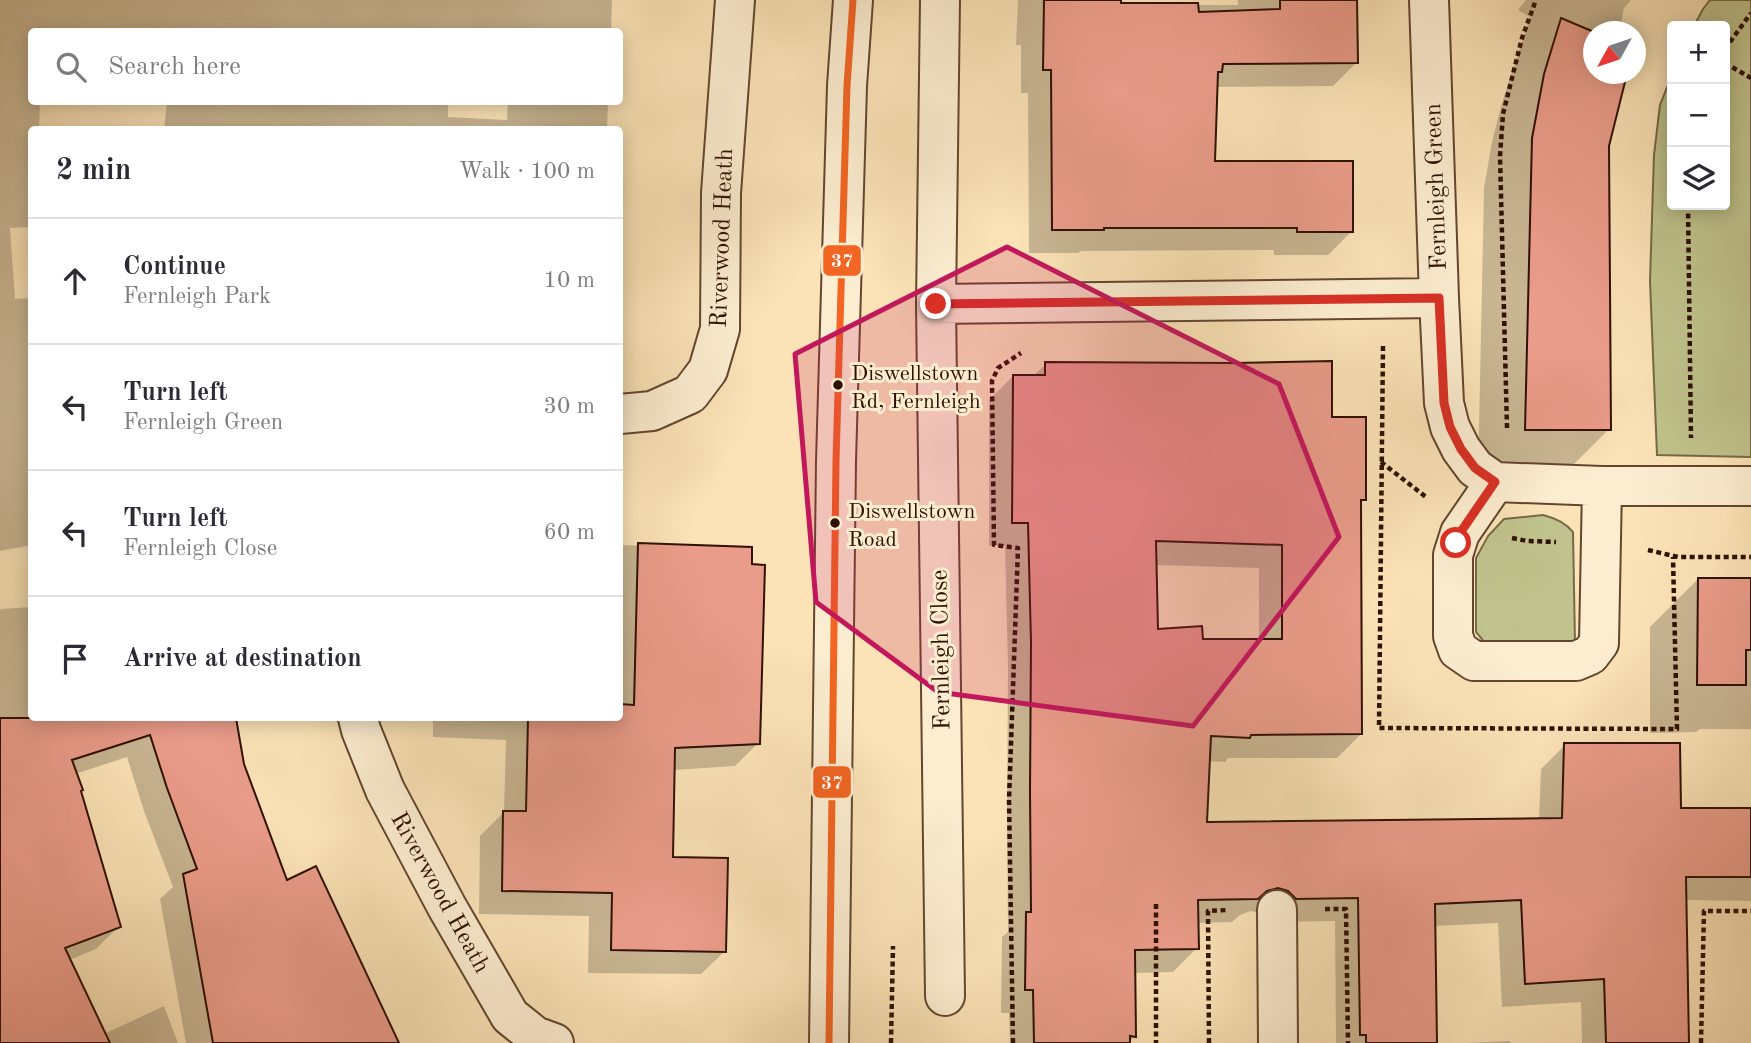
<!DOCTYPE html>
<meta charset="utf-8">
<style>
body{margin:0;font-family:"Old Standard TT",serif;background:#f7f7f7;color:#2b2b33}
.controls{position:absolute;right:21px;top:21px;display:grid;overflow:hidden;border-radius:7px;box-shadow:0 4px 18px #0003}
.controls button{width:63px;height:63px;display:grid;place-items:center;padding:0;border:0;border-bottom:2px solid #e1e1e2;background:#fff;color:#2b2b33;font:35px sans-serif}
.compass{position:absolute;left:1583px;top:21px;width:63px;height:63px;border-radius:50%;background:#fff;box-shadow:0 4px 18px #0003;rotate:230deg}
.stop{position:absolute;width:21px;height:21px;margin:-16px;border:5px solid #d93025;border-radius:50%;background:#fff}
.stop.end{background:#d93025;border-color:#fff;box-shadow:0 2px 7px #0008}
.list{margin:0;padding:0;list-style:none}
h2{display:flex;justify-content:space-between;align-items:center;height:91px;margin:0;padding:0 28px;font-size:30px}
h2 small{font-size:23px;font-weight:400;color:#7c7c81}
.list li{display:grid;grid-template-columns:46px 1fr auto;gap:21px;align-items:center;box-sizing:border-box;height:126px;padding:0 28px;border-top:2px solid #e1e1e2}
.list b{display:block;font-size:26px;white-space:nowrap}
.list p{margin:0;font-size:23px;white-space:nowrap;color:#7c7c81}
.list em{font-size:23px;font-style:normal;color:#7c7c81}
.icon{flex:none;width:38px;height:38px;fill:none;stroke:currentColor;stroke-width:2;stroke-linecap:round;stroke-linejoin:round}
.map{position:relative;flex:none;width:1751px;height:1043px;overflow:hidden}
.search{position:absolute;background:#fff;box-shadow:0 4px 18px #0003;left:28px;top:28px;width:595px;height:77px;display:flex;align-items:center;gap:18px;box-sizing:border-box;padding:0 24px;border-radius:7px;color:#7c7c81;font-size:26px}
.panel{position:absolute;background:#fff;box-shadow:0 4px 18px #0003;left:28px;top:126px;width:595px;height:595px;border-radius:7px}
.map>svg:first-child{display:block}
.green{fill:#c0c38d;stroke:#786a47;stroke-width:2}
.shadow{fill:#0003;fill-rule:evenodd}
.building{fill:#ea9c8a;stroke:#301101;stroke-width:2;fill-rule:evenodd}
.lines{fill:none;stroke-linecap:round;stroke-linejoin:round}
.minor-casing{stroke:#63462e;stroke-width:42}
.path{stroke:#301101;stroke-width:4.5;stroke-dasharray:5 3.5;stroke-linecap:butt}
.minor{stroke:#fcedd0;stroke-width:38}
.bus-1-casing{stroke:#fcedd0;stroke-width:12}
.bus-1{stroke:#f26522;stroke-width:7}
.route{stroke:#d93025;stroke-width:9}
.marked{fill:#c2185b;fill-opacity:0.2;stroke:#c2185b;stroke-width:5;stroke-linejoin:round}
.bus-dot{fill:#301101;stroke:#fcedd0;stroke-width:2.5}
.labels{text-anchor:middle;stroke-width:6;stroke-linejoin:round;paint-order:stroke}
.bus-label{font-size:22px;fill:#301101;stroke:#fcedd0;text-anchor:start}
.street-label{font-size:24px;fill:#301101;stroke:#fcedd0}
.line-badge{stroke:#fcedd0;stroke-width:2.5}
.badge-label{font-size:19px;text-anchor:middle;font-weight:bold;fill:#fff}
</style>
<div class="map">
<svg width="1751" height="1043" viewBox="0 0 1751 1043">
<rect width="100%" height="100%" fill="#fbe3b7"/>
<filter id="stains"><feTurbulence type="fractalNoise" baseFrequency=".00286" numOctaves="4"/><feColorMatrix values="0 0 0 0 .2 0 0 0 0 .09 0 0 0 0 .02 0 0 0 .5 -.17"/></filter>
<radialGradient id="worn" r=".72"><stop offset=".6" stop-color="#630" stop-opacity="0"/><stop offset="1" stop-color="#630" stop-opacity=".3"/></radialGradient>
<!-- green -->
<path class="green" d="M 1710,0 L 1751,0 L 1751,457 L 1657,455 L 1650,281 L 1654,155 L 1660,105 L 1672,75 L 1672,205 L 1725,205 L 1725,26 L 1694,26 L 1703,9 Z
M 1543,515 C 1555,518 1565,522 1573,532 L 1575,642 L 1485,643 L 1476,632 L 1476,558 L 1488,536 L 1504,519 Z"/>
<!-- shadow -->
<path class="shadow" d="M 0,0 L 612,0 L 611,32 L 32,32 L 32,102 L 40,102 L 39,130 L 32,130 L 32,227 L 10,228 L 15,299 L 32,298 L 32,545 L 0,551 Z
M 1018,0 L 1119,0 L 1119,5 L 1238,5 L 1238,0 L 1356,0 L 1356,63 L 1333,86 L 1216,87 L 1213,163 L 1351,232 L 1328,255 L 1274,255 L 1274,250 L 1081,251 L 1078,253 L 1029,253 L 1028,93 L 1021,93 L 1021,45 L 1016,45 Z
M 1526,0 L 1631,0 L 1624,8 L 1619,32 L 1594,32 L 1594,74 L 1625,74 L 1607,146 L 1609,429 L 1561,477 L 1478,477 L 1484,188 L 1492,142 L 1502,103 L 1530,17 L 1518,10 Z
M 167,102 L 448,102 L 448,117 L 507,120 L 508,102 L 608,102 L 607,130 L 164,130 Z
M 1046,364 L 1331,419 L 1364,499 L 1359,505 L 1361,734 L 1337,758 L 1228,758 L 1225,762 L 1208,761 L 1205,824 L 1539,820 L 1541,769 L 1565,745 L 1679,809 L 1751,810 L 1751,901 L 1684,900 L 1687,1043 L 1582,1043 L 1581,1002 L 1502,1007 L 1498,923 L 1433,926 L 1435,1043 L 1336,1043 L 1335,921 L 1271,922 L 1263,914 L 1251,911 L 1240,915 L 1232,922 L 1197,923 L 1197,948 L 1173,972 L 1134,973 L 1135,1036 L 1128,1043 L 1010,1043 L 1009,1013 L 1001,1013 L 1002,937 L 1008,932 L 1007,817 L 1008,667 L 1005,546 L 989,546 L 989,400 L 1013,376 L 1033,376 ZM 1155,565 L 1259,568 L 1259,641 L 1201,641 L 1156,631 Z
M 620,545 L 751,549 L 758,743 L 735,766 L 673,770 L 671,858 L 725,951 L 701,974 L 588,973 L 589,916 L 479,914 L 480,836 L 504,812 L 506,740 L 433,737 L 433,718 L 620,718 Z
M 1698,579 L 1751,579 L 1751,729 L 1700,729 L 1696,732 L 1650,733 L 1650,627 Z
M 32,607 L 32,718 L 235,718 L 243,765 L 286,882 L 397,1043 L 186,1043 L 160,899 L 173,887 L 144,811 L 127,757 L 75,774 L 119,926 L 96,949 L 69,960 L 104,1034 L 164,1006 L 178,1043 L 0,1043 L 0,609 Z
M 1510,1041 L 1510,1043 L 1464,1043 Z"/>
<!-- building -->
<path class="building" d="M 1044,0 L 1121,0 L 1121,3 L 1198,3 L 1199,12 L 1280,9 L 1280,0 L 1357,0 L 1358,63 L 1223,64 L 1222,72 L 1218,72 L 1215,161 L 1353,161 L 1353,232 L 1297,232 L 1297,228 L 1104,228 L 1104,230 L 1052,230 L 1051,70 L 1043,70 Z
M 1561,18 L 1594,32 L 1593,74 L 1627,74 L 1609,146 L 1611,430 L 1525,430 L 1532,138 L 1544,74 Z
M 1332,361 L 1332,417 L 1366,417 L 1366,500 L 1361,500 L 1362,734 L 1251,735 L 1250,738 L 1211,736 L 1207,822 L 1562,818 L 1564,743 L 1680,743 L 1681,808 L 1751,808 L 1751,877 L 1686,877 L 1689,1043 L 1606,1043 L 1604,979 L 1525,984 L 1521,900 L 1435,904 L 1437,1043 L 1366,1043 L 1366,1035 L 1360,1035 L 1358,898 L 1296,899 L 1288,891 L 1278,888 L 1267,891 L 1258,899 L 1198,900 L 1199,949 L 1135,950 L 1136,1037 L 1130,1036 L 1130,1043 L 1034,1043 L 1033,990 L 1025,990 L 1026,912 L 1031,912 L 1030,792 L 1031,642 L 1028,523 L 1012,523 L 1013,375 L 1045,375 L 1045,362 L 1235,363 ZM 1156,541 L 1282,545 L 1282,639 L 1203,639 L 1202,626 L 1158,629 Z
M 638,543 L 752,547 L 752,564 L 765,565 L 760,744 L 675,748 L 673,857 L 728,858 L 726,952 L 611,950 L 612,893 L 502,891 L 503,811 L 526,811 L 528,718 L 620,718 L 620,704 L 634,705 Z
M 1698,578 L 1751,578 L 1751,650 L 1746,650 L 1746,685 L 1697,685 Z
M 0,718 L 236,718 L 244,764 L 287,880 L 316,866 L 399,1043 L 213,1043 L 183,874 L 197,869 L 167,788 L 150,735 L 72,760 L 83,790 L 81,791 L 121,927 L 65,948 L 110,1043 L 0,1043 Z"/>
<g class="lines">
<defs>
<path id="minor" d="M 940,0 L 936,304 L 945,996
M 1429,0 L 1439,298 L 1444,403 L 1450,427 L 1461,449 L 1475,468 L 1495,482
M 936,304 L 1439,298
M 620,414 L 652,411 L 690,394 L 708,370 L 720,329 L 721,193 L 735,0
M 1495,482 L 1460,533 L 1453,555 L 1453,636 L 1458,650 L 1474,661 L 1576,661 L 1590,655 L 1599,643 L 1602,486
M 1495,482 L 1602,486 L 1751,486
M 358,718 L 361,730 L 385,790 L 447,907 L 510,1016 L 535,1036 L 554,1043
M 1277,910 L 1278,1043
M 829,1043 L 836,461 L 847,86 L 853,0"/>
</defs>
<!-- minor casing -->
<use href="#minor" class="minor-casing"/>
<!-- path -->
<path class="path" d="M 1725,49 L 1751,13
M 1725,63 L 1751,78
M 1688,205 L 1691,438
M 1383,346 L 1379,728 L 1677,729 L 1673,557
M 1507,428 L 1500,156 L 1503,114 L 1522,38 L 1536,0
M 1381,462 L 1426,497
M 1512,538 L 1527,541 L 1556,542
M 1648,550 L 1678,557 L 1751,557
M 1156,904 L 1156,1043
M 1325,909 L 1346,909 L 1348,1043
M 891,1043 L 893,946
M 1013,1043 L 1009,800 L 1018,548 L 994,545 L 992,381 L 998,368 L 1021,353
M 1209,1043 L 1208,911 L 1228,910
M 1701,1043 L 1704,911 L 1751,911"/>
<!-- minor -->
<use href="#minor" class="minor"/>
<defs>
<path id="bus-1" d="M 829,1043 L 836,461 L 847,86 L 853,0"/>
</defs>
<!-- bus-1 casing -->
<use href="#bus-1" class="bus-1-casing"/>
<!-- bus-1 -->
<use href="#bus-1" class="bus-1"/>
</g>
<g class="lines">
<!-- route -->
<path class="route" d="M 936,304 L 1439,298 L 1444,403 L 1450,427 L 1461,449 L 1475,468 L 1495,482 L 1460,533 L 1456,543"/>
</g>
<!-- marked area -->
<path class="marked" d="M 1007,247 L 1279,384 L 1339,537 L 1193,726 L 938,692 L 816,602 L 795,354 Z"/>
<!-- markers -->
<g class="bus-dot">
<circle cx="838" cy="385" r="6"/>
<circle cx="835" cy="523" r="6"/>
</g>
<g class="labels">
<!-- bus labels -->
<g class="bus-label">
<text x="851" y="380">Diswellstown<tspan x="851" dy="28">Rd, Fernleigh</tspan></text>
<text x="848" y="518">Diswellstown<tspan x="848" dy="28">Road</tspan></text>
</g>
<!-- street labels -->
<g class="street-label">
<text transform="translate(1435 187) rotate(-92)" y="8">Fernleigh Green</text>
<text transform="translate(721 238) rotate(-88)" y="8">Riverwood Heath</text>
<text transform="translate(940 650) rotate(-91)" y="8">Fernleigh Close</text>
<text transform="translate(441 892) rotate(61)" y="8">Riverwood Heath</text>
</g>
</g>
<g class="line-badge">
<rect x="822" y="244" width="40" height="33" rx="7" fill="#f26522"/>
<rect x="812" y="765" width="40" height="34" rx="7" fill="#f26522"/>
</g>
<g class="badge-label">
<text x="842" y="267">37</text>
<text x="832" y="789">37</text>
</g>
<rect width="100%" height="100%" filter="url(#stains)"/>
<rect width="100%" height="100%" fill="url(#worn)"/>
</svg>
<div class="controls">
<button>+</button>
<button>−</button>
<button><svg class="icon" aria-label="layers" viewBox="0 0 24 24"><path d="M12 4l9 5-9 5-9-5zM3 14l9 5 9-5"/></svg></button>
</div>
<svg class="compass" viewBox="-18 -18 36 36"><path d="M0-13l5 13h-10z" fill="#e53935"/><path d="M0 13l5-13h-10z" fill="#7c7c81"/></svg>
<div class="stop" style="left:1456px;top:543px"></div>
<div class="stop end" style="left:936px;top:304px"></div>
<div class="search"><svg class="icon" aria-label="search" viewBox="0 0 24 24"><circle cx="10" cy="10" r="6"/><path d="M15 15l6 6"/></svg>Search here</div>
<section class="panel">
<h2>2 min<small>Walk · 100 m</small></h2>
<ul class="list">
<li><svg class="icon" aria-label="ahead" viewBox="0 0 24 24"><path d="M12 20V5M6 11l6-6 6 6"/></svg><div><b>Continue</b><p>Fernleigh Park</p></div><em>10 m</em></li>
<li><svg class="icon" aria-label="left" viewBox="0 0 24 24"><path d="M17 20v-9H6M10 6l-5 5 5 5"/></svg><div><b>Turn left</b><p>Fernleigh Green</p></div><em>30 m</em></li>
<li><svg class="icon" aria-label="left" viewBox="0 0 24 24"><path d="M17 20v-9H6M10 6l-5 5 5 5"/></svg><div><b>Turn left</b><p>Fernleigh Close</p></div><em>60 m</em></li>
<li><svg class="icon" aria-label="arrive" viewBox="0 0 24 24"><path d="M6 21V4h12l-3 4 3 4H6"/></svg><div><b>Arrive at destination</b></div></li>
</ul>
</section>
</div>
